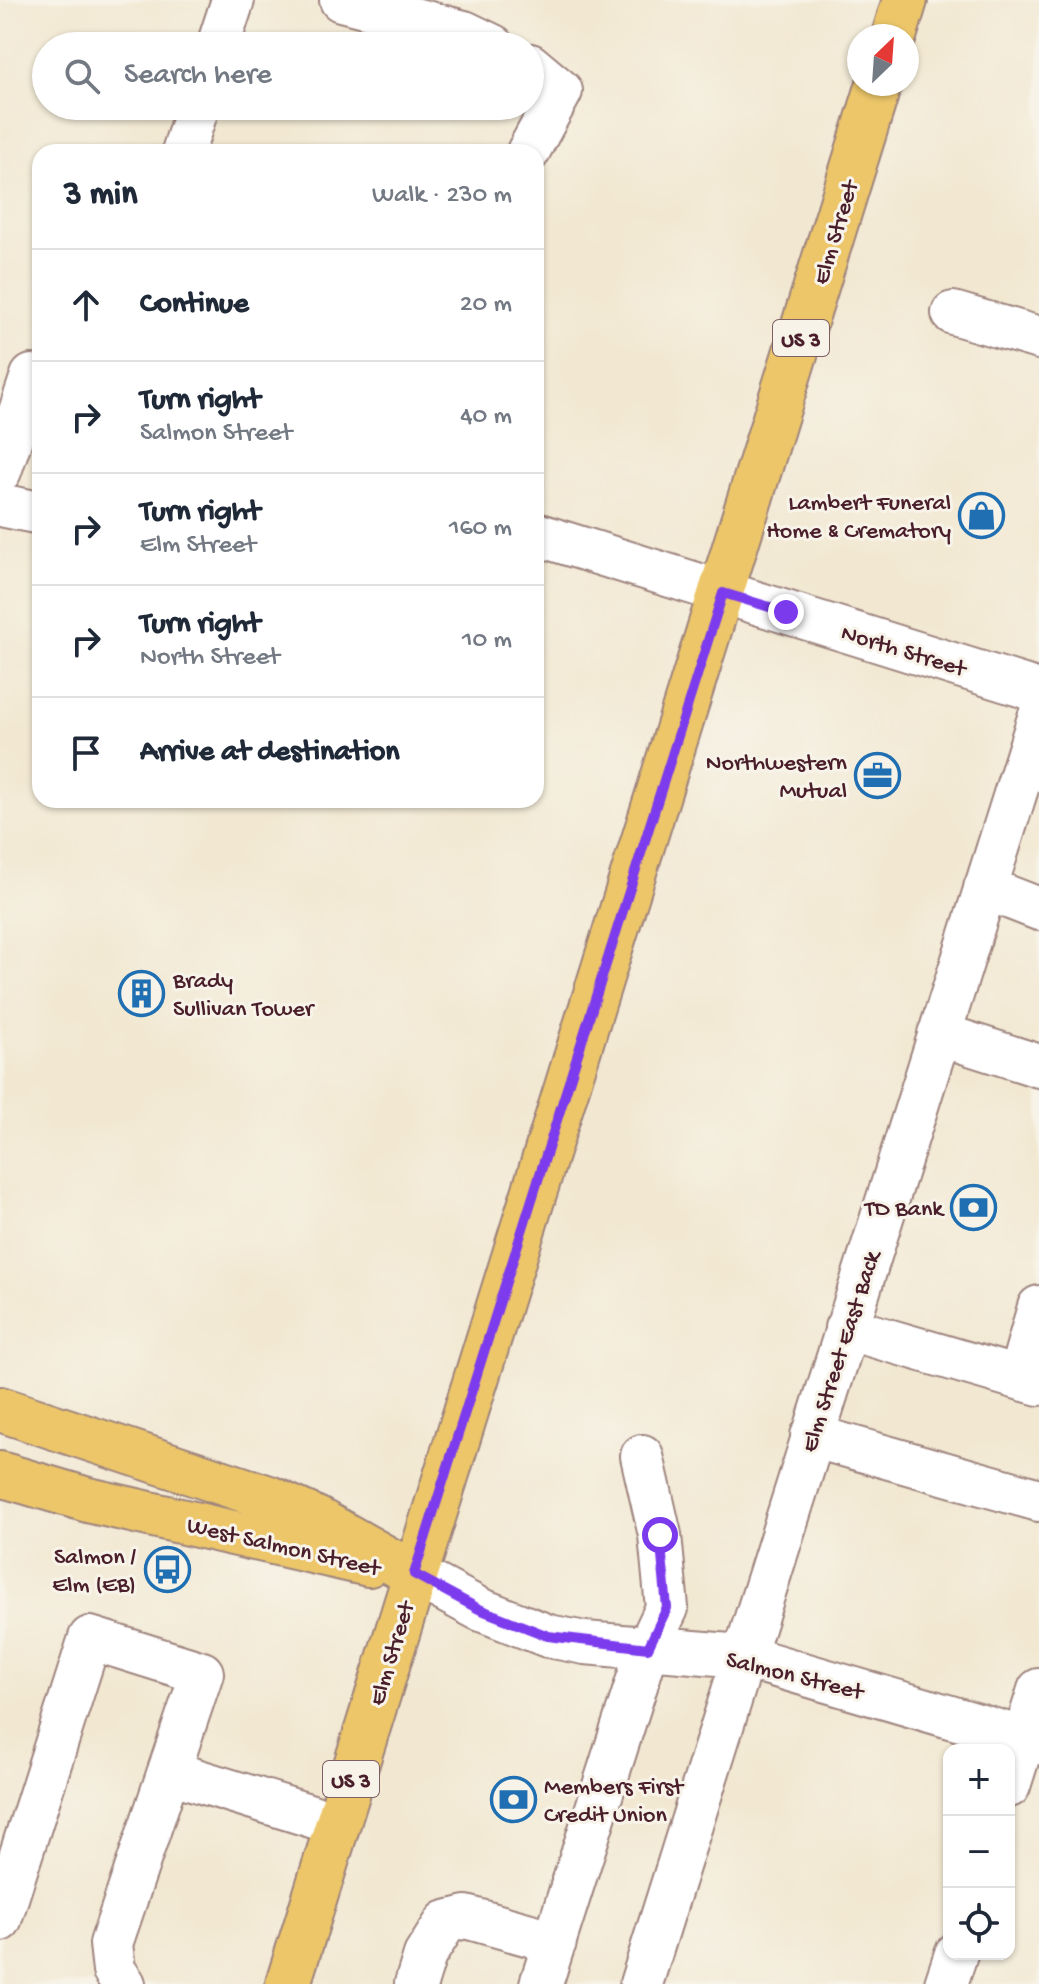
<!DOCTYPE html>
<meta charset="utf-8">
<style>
body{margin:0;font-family:"Gochi Hand",sans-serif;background:#f2f2f3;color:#1f2937}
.controls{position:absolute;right:24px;bottom:24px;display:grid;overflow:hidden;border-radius:16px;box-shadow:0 2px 6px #0004}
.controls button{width:72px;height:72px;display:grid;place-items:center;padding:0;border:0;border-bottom:2px solid #e0e1e3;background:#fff;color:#1f2937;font:40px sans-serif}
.compass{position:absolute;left:847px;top:24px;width:72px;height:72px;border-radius:50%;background:#fff;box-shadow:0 2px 6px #0004;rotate:25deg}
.stop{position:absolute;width:24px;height:24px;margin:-18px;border:6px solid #7c3aed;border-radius:50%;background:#fff}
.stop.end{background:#7c3aed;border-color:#fff;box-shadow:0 2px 8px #0008}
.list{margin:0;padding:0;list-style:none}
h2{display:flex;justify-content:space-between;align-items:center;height:104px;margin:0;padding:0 32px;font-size:34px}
h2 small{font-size:26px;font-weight:400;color:#747a83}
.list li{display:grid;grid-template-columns:52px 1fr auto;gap:24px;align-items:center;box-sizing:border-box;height:112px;padding:0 32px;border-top:2px solid #e0e1e3}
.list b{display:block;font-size:30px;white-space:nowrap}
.list p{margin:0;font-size:26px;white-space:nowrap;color:#747a83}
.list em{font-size:26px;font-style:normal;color:#747a83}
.icon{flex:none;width:44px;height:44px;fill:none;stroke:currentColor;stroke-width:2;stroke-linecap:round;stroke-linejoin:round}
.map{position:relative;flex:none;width:1039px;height:1984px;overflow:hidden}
.search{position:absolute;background:#fff;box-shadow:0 2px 6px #0004;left:32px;top:32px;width:512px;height:88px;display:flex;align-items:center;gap:20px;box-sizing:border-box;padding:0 28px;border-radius:44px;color:#747a83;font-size:30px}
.panel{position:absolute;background:#fff;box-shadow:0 2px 6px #0004;left:32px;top:144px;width:512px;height:664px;border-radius:24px}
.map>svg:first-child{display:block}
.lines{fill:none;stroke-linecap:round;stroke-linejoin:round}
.minor-casing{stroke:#9e847e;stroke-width:46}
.major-casing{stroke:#9e847e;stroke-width:48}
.minor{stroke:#fff;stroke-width:42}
.major{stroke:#ecc669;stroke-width:44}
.route{stroke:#7c3aed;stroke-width:10}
.labels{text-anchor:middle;stroke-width:6;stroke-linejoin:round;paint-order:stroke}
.shield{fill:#f7f3e8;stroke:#7e5f64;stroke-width:2}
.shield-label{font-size:22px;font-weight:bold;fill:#4a1f2b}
.street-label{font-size:24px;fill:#4a1f2b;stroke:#f7f3e8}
.poi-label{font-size:24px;fill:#4a1f2b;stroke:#f7f3e8;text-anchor:end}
</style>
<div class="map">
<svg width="1039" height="1984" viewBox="0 0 1039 1984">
<rect width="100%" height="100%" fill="#f7f3e8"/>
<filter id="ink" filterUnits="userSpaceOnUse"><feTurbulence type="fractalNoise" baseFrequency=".0125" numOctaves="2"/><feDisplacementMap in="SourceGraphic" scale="16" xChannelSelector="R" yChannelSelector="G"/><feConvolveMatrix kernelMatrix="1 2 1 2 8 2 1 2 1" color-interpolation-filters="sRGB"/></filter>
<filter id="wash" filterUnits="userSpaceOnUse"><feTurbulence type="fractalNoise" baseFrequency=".006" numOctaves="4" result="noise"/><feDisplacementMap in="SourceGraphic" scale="32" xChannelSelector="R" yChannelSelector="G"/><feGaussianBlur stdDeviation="1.8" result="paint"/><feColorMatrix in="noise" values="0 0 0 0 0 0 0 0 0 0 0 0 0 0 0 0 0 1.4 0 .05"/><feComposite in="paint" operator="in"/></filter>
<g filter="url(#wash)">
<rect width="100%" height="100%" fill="#f2e8d2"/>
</g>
<g filter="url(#ink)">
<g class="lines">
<defs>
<path id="minor" d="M 341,0 L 464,32 L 493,46
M 218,46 L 233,0
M 183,152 L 198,106
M 528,152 L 561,91 L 530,65
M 953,313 L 1039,338
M 0,471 L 32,376
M 0,505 L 40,513
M 536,534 L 1039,691
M 985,888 L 1039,909
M 939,1034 L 1039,1066
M 846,1328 L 1039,1384
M 1019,1378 L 1039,1307
M 812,1436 L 1039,1500
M 414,1574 L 479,1609 L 548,1636 L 585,1643 L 742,1656 L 1039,1743
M 170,1772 L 337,1824
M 1009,1786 L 1039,1690
M 0,1920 L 90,1638 L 202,1673 L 111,1944 L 114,1970 L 124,1984
M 416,1984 L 425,1955 L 446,1922 L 466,1917 L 555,1942
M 541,1984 L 648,1648 L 667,1608 L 660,1535 L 642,1456
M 641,1984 L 1039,718
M 946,1984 L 956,1954"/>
<path id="major" d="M 894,36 L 905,0
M 0,1409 L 269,1498 L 316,1519 L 414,1574
M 0,1474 L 88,1500 L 369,1564
M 288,1984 L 879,84"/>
</defs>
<!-- minor casing -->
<use href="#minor" class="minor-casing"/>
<!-- major casing -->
<use href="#major" class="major-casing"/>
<!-- minor -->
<use href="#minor" class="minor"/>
<!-- major -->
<use href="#major" class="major"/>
</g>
</g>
<g class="lines" filter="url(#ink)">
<!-- route -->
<path class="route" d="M 660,1535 L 667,1608 L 648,1648 L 548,1636 L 479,1609 L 414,1574 L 723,593 L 786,612"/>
</g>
<!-- icons -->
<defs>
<symbol id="shop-ring" viewBox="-11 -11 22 22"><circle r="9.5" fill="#f7f3e8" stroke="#1f6fb2" stroke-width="1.5"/><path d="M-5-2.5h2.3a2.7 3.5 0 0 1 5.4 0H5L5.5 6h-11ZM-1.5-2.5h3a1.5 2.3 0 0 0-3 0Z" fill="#1f6fb2"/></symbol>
<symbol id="office-ring" viewBox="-11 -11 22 22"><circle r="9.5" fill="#f7f3e8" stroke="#1f6fb2" stroke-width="1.5"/><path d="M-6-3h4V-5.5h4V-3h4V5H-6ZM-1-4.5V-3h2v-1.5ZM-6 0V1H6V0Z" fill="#1f6fb2"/></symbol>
<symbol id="building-ring" viewBox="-11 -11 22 22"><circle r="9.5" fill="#f7f3e8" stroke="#1f6fb2" stroke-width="1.5"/><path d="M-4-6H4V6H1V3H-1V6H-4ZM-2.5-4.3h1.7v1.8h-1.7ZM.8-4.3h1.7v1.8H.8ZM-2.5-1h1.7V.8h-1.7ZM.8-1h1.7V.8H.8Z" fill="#1f6fb2"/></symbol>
<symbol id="bank-ring" viewBox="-11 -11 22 22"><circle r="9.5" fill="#f7f3e8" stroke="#1f6fb2" stroke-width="1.5"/><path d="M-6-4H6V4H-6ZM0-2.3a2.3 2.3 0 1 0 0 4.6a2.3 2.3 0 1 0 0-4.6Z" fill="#1f6fb2"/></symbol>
<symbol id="bus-ring" viewBox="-11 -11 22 22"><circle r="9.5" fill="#f7f3e8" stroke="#1f6fb2" stroke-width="1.5"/><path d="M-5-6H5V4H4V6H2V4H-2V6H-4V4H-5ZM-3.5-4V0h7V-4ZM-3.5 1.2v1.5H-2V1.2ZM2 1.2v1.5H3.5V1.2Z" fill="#1f6fb2"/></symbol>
</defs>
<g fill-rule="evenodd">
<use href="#shop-ring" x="956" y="490" width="51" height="51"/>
<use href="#office-ring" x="852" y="750" width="51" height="51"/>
<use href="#building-ring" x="116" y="968" width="51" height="51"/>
<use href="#bank-ring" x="948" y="1182" width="51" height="51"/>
<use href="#bus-ring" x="142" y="1544" width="51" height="51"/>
<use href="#bank-ring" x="488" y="1774" width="51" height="51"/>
</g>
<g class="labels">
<!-- shield labels -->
<g class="shield">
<rect x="773" y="320" width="56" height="36" rx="6"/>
<rect x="323" y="1761" width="56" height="36" rx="6"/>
</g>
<g class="shield-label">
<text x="801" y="346">US 3</text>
<text x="351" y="1787">US 3</text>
</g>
<!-- street labels -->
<g class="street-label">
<text transform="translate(834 232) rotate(-73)" y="8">Elm Street</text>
<text transform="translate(904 649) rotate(17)" y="8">North Street</text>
<text transform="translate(839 1351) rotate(-72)" y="8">Elm Street East Back</text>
<text transform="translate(284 1545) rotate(13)" y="8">West Salmon Street</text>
<text transform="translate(390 1653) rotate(-73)" y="8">Elm Street</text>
<text transform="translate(795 1674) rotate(14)" y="8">Salmon Street</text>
</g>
<!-- poi labels -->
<g class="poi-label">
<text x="951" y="509">Lambert Funeral<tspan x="951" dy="28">Home &amp; Crematory</tspan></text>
<text x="847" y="769">Northwestern<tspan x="847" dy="28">Mutual</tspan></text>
<text x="173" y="987" text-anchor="start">Brady<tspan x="173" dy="28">Sullivan Tower</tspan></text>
<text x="943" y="1215">TD Bank</text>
<text x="136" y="1563">Salmon /<tspan x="136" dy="28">Elm (EB)</tspan></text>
<text x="544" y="1793" text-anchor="start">Members First<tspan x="544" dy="28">Credit Union</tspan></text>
</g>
</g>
</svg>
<div class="controls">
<button>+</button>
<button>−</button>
<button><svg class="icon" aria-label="locate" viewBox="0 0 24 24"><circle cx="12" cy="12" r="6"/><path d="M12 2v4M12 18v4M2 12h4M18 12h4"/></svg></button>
</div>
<svg class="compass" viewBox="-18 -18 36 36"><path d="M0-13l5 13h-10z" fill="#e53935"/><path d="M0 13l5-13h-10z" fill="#747a83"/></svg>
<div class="stop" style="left:660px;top:1535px"></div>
<div class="stop end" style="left:786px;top:612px"></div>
<div class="search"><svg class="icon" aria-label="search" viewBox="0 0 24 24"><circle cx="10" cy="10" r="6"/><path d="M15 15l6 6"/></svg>Search here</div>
<section class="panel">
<h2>3 min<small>Walk · 230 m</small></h2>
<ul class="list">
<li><svg class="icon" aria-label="ahead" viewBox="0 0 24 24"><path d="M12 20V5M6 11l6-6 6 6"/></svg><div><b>Continue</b></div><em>20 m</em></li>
<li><svg class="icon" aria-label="right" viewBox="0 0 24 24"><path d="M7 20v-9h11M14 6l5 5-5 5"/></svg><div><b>Turn right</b><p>Salmon Street</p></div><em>40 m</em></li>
<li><svg class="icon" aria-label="right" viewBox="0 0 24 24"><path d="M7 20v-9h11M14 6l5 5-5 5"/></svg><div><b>Turn right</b><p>Elm Street</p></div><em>160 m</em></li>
<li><svg class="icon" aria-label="right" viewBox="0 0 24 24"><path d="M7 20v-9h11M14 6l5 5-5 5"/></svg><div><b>Turn right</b><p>North Street</p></div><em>10 m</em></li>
<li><svg class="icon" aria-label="arrive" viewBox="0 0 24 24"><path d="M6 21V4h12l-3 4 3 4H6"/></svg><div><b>Arrive at destination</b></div></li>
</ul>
</section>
</div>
